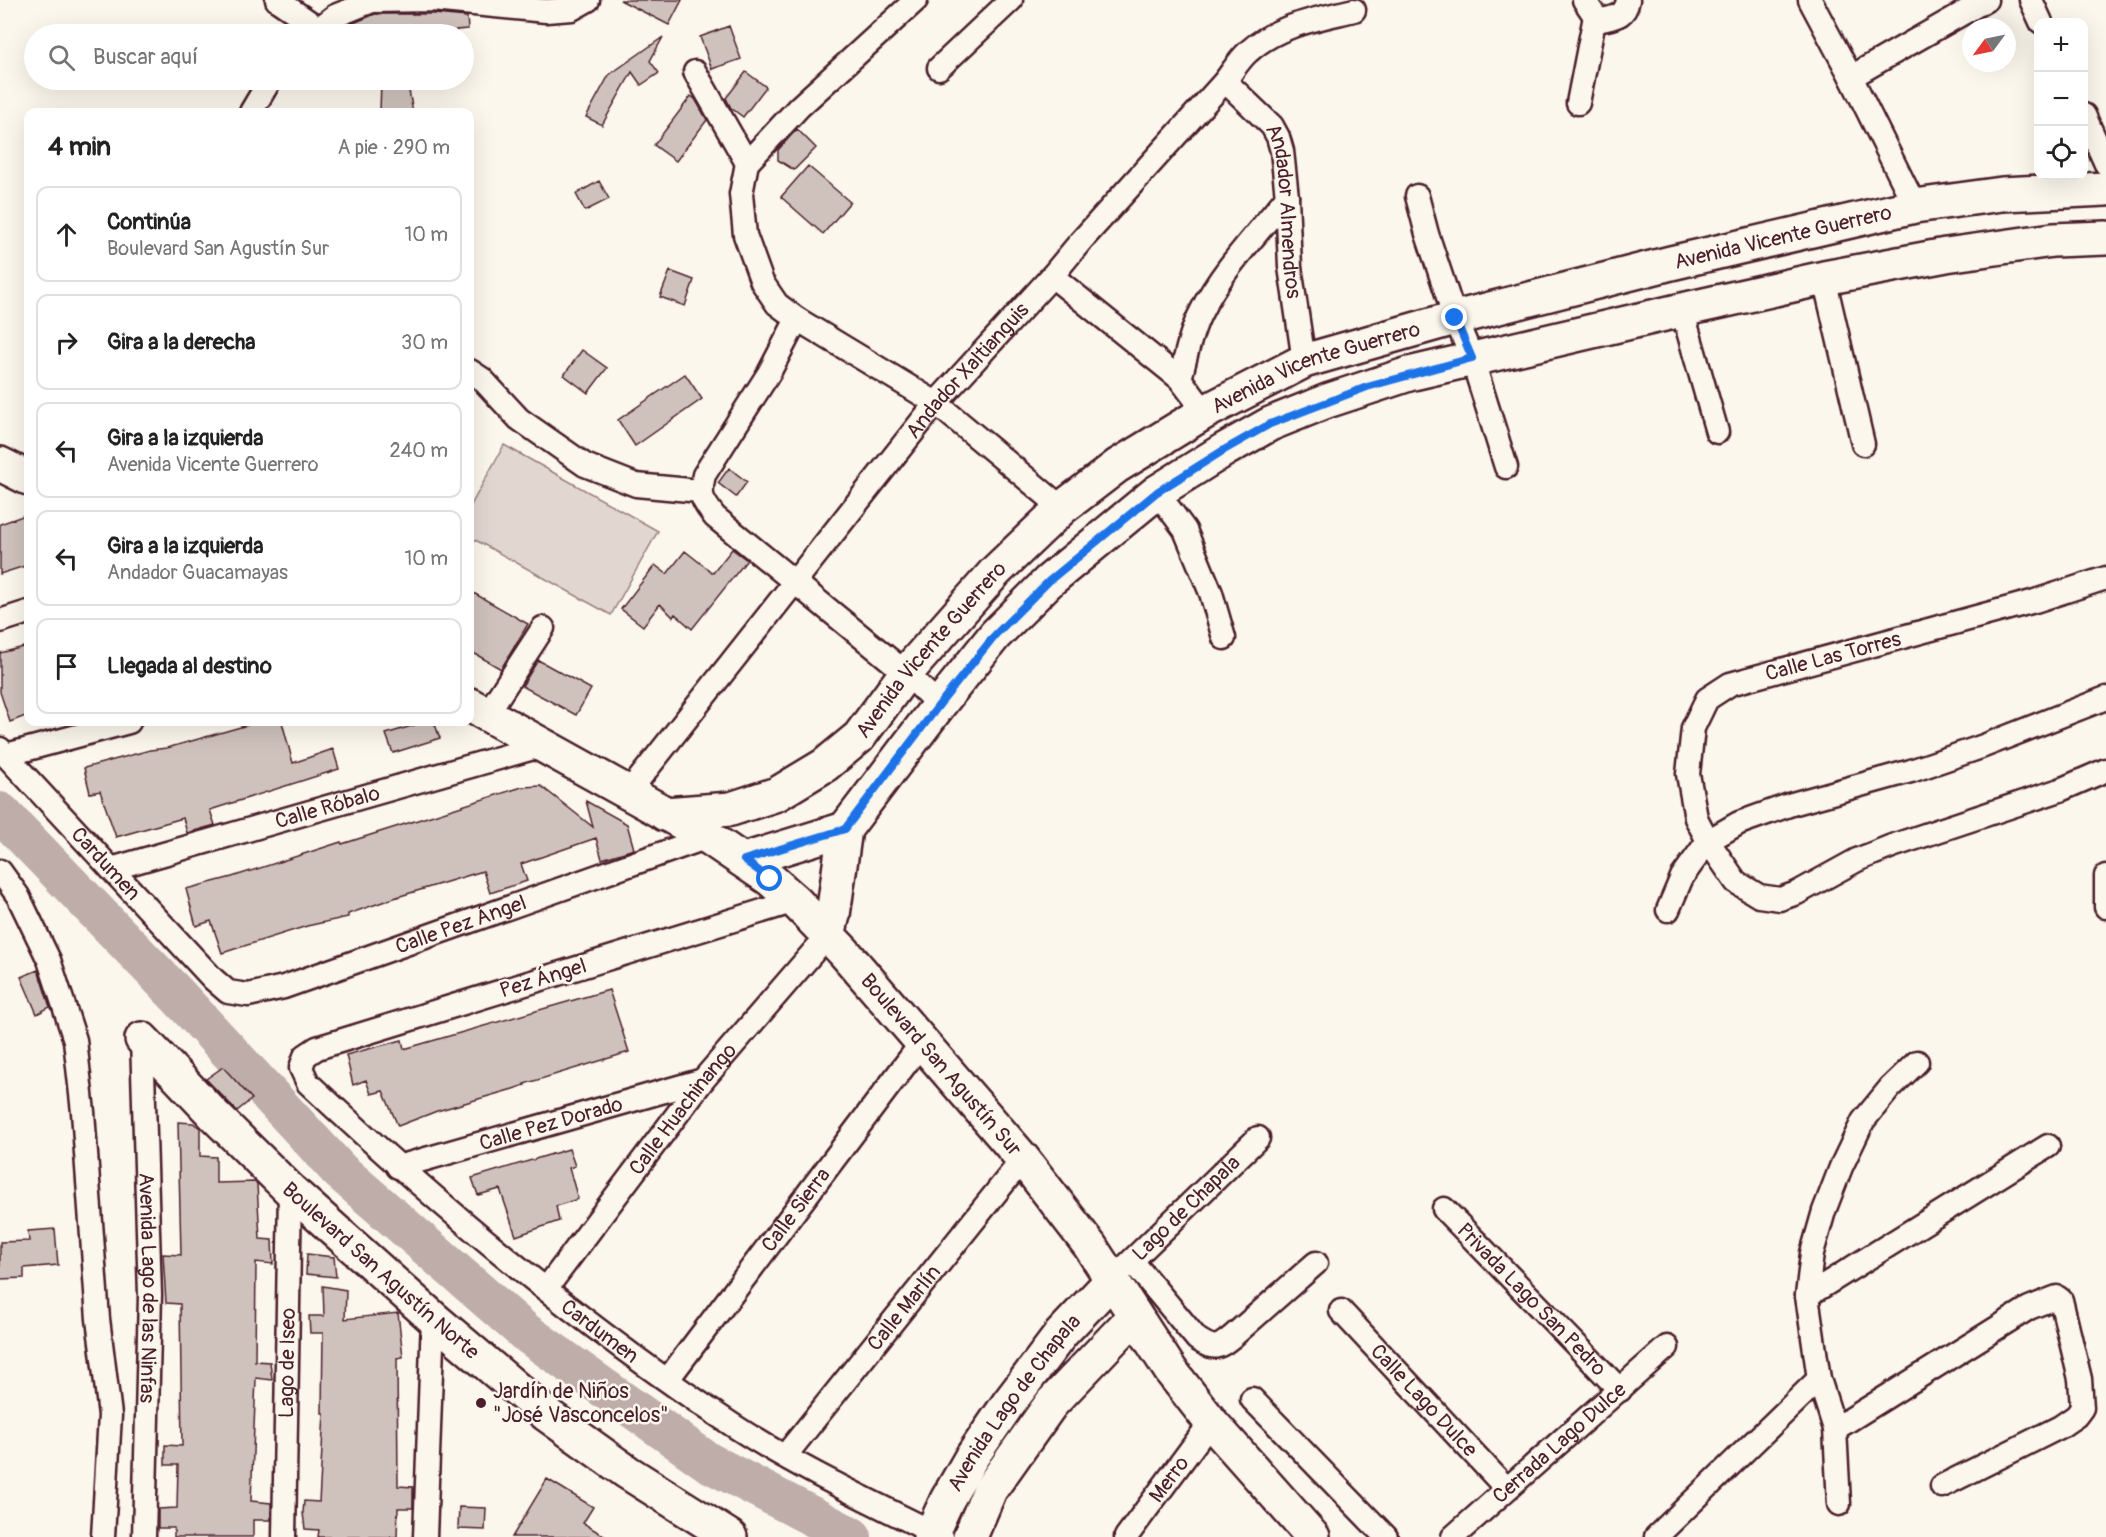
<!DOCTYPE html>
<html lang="es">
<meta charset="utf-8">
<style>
body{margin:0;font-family:Pangolin,sans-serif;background:#f2f2f2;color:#222}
.controls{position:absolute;right:18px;top:18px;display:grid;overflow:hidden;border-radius:12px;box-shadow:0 6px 24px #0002}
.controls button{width:54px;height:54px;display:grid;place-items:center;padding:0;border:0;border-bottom:2px solid #e0e0e0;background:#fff;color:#222;font:30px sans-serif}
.compass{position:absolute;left:1962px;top:18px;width:54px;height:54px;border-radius:50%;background:#fff;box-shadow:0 6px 24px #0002;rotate:237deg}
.stop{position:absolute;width:18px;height:18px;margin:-14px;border:4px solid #1a73e8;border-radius:50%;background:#fff}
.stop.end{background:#1a73e8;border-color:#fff;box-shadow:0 2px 6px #0008}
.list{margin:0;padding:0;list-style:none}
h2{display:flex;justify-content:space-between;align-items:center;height:78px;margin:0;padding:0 24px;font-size:26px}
h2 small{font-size:20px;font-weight:400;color:#767676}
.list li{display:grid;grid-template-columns:39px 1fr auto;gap:18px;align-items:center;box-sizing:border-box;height:96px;margin:0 12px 12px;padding:0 12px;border:2px solid #e0e0e0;border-radius:12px}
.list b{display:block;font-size:22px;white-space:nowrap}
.list p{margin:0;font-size:20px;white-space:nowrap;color:#767676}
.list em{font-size:20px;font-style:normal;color:#767676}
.icon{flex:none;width:33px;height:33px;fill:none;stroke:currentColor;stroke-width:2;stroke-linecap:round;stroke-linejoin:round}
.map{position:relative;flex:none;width:2106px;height:1537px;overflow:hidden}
.search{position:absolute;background:#fff;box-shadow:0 6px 24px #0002;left:24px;top:24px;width:450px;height:66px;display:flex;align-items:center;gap:15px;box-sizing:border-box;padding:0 21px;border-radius:33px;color:#767676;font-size:22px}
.panel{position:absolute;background:#fff;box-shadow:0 6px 24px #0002;left:24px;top:108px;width:450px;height:618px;border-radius:12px}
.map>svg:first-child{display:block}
.green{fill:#e2d7d0;stroke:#967b7e;stroke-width:1.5}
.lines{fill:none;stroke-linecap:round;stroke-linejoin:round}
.river{stroke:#bfadaa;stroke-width:40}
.building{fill:#cfc2bc;stroke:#4a1f2b;stroke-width:1.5}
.street-casing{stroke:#4a1f2b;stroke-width:27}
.secondary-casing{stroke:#4a1f2b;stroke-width:38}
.street{stroke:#fbf7ec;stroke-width:22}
.secondary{stroke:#fbf7ec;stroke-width:33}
.route{stroke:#1a73e8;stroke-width:8}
.poi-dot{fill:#4a1f2b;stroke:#fbf7ec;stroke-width:2}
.labels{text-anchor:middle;stroke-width:5;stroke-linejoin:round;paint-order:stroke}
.street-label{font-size:21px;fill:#4a1f2b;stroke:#fbf7ec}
.poi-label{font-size:21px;fill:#4a1f2b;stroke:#fbf7ec;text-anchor:start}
</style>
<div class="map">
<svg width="2106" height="1537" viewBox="0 0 2106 1537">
<rect width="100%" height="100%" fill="#fbf7ec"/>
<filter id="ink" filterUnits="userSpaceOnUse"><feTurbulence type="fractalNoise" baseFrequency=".0167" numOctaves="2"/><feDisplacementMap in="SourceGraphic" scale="12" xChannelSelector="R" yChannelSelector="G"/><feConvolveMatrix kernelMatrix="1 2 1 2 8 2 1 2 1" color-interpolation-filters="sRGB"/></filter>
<g filter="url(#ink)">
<!-- green -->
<path class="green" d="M 504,445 L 658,531 L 611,615 L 470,537 L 470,507 Z"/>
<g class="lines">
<!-- river -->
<path class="river" d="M 0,812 L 177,995 L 340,1171 L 525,1332 L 708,1462 L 852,1537"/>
</g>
<!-- building -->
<path class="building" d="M 620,0 L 682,0 L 669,25 Z
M 375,14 L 434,14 L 467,17 L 468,29 L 456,30 L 457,34 L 339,34 L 339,30 L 342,28 Z
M 729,26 L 741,59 L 712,69 L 700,37 Z
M 663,37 L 650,61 L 659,73 L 641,85 L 632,72 L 602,125 L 586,117 L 609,75 Z
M 746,72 L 766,87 L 743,117 L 731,108 L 726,98 Z
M 381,80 L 407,80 L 413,112 L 380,112 Z
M 691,96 L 695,99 L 707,120 L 676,161 L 654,145 Z
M 797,129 L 816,148 L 794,170 L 778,160 L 778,150 Z
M 808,166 L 850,202 L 823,234 L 781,197 Z
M 599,181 L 609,199 L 585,211 L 576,194 Z
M 670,271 L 694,280 L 685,306 L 660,297 Z
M 582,350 L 607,368 L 588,393 L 564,375 Z
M 685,374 L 702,399 L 635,446 L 618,420 Z
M 729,468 L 747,482 L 736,497 L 718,483 Z
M 28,514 L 28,565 L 0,574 L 0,524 Z
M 732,549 L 747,560 L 692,629 L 675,614 L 673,617 L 660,604 L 643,626 L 621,609 L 655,565 L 667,574 L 685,551 L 713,573 Z
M 470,591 L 528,624 L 501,669 L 470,651 Z
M 28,646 L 28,715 L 10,722 L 0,692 L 0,653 Z
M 538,660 L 591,689 L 576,715 L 522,686 Z
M 258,722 L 282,722 L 293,763 L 333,749 L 339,769 L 210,810 L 215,825 L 187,833 L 183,818 L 116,837 L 100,791 L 90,793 L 84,768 L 150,750 L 167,748 Z
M 424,722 L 434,722 L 440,738 L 393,753 L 386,734 Z
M 541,786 L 593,827 L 586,801 L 627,824 L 634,849 L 602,859 L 596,838 L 521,864 L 527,881 L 490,893 L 483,871 L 397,897 L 348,914 L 348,917 L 307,926 L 222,953 L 211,921 L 196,926 L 186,889 L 232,877 L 341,842 L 342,844 L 522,787 Z
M 38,970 L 50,1007 L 37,1014 L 21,977 Z
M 609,990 L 629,1052 L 524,1084 L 525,1085 L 513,1089 L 437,1111 L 398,1126 L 383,1091 L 371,1094 L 366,1080 L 353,1085 L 346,1055 L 402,1040 L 404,1049 Z
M 223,1067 L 252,1099 L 237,1111 L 206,1079 Z
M 178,1122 L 193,1123 L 200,1128 L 200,1156 L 216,1157 L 216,1183 L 255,1182 L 257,1184 L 260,1239 L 272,1240 L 273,1264 L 256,1262 L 255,1361 L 270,1362 L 272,1380 L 256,1378 L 251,1501 L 271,1503 L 271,1520 L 253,1520 L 253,1537 L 174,1537 L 174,1528 L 158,1528 L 158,1509 L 177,1508 L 178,1465 L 165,1465 L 165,1445 L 182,1446 L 180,1304 L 166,1303 L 163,1254 L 181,1255 Z
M 569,1149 L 575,1166 L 569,1168 L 578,1199 L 556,1206 L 559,1221 L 516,1236 L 500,1189 L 478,1195 L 472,1178 Z
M 55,1229 L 58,1265 L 24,1268 L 24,1278 L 0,1279 L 0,1242 L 29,1241 L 28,1231 Z
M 307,1254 L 334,1257 L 336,1277 L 306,1274 Z
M 323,1286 L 346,1290 L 345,1319 L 398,1313 L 403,1357 L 397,1358 L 398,1486 L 413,1487 L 413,1508 L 398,1508 L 397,1537 L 318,1537 L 319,1530 L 305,1529 L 303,1513 L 304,1501 L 319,1502 L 324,1413 L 322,1413 L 323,1333 L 310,1333 L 309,1316 L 324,1316 Z
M 547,1479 L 593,1507 L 583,1523 L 606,1537 L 512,1537 Z
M 459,1507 L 486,1508 L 485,1530 L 458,1529 Z"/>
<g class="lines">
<defs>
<g id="street">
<path d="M 277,0 L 318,28"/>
<path d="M 916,0 L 799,107 L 747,163 L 741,194 L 745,235 L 762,282 L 777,304 L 797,319 L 936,403 L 1062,508"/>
<path d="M 1584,0 L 1595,16 L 1602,20 C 1616,17 1625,16 1628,0"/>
<path d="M 1810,0 L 1851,77 L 1915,206"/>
<path d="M 2031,0 L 2041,22"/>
<path d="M 312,34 L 335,16 L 372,1 L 432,0 L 546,11 L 572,9 L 588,0"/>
<path d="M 939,68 L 1011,0"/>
<path d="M 695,72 L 747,163"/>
<path d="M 1851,77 L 1986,0"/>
<path id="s1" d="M 1225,81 L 1272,126 L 1278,137 L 1282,151 L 1287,197 L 1290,267 L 1304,361"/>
<path d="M 1578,103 L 1595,16"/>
<path d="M 251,112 L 270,80"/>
<path d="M 2084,115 L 2106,164"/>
<path d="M 1417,196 L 1427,234 L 1455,318 L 1472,358 L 1506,467"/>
<path d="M 1052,276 L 1180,379 L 1205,412"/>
<path d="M 1824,278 L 1863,444"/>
<path d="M 1682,310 L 1717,432"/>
<path d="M 797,319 L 769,373 L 704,475 C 699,497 702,500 715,517 L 906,673 L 939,705"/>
<path d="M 470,371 L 482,379 L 519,419 L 585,465 L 636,485 L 700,491"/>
<path d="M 1180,379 C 1186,357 1190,333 1201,312 C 1221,271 1258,233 1287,197"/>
<path d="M 1157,492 L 1185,530 L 1211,593 L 1224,638"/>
<path d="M 2106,578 L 2035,601 L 1730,684 L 1707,699 L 1693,728 L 1688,774 L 1696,818 L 1708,841 L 1736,882 L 1759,896 L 1780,899 L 1797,893 L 1857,860 L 1892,846 L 2060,790 L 2106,770"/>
<path d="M 0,621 L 28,612"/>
<path d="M 487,714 L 543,628"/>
<path id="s2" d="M 0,749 L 213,979 L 228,992 L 248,995 L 284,987 L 708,837"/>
<path d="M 6,755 L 129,722"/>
<path id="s3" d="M 628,793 L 936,403 L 1052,276 L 1081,241 L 1225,81 C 1232,72 1239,60 1248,52 C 1277,25 1317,19 1354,10"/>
<path id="s4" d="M 111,869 L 544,745"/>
<path d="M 0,871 L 18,896 L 49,960 L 75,1040 L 83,1112 L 98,1319 L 110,1415 L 103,1537"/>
<path d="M 2106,876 L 2106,907"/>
<path id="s5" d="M 795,901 L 317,1048 L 305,1056 L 301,1068 L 308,1083 C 441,1208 582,1326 734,1426 C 800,1469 872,1502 942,1537"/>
<path d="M 1668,910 L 1682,877 L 1708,841 L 1739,823 L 1792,804 L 1911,771 L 1981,747 L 2106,698"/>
<path id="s6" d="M 142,1039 L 150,1295 L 144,1537"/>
<path id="s7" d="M 398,1167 L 703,1080"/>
<path id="s8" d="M 1444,1209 L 1620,1390"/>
<path d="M 1132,1261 L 1197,1339 C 1215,1350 1217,1349 1233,1336 L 1316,1263"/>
<path id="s9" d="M 1120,1272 L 1258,1138"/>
<path id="s10" d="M 546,1289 L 703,1080 L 828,935"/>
<path d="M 1807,1296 L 2048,1146"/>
<path id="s11" d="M 1341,1311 L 1506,1488"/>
<path id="s12" d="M 668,1379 L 923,1041"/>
<path d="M 1252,1399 L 1386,1537"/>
<path d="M 1835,1429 L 2029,1308 L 2057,1297 L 2061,1300 L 2080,1379 L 2082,1408 L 2076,1416 L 2060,1427 L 1942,1486"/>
<path id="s13" d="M 785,1456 L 1023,1159"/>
<path d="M 1839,1504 L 1835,1429 L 1819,1379 L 1807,1296 L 1812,1253 L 1824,1211 L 1841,1167 L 1863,1121 L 1890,1088 L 1917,1062"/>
<path id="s14" d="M 284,1537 L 290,1190"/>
<path d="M 425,1537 L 433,1318"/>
<path id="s15" d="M 1126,1537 L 1211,1422"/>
<path id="s16" d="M 1453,1537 L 1667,1347"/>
<path d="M 1656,1537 L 1819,1379"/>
</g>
<g id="secondary">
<path d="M 0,464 L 28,478"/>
<path id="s17" d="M 470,705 L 708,837 L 770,879 L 795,901 L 844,952 L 1023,1159 L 1090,1246 L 1171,1371 L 1211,1422 L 1313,1537"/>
<path id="s18" d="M 665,814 L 731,809 L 777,794 L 825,765 L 859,737 L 906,673 L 996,571 L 1062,508 L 1117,466 L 1205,412 L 1304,361 L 1455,318 L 1671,263 L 1915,206 L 2002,194 L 2106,189"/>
<path d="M 744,860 L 845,829"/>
<path d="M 828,935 L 833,915 L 845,829 L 939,705 L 995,635 L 1049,581 L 1157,492 L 1224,450 L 1270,424 L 1327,401 L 1409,374 L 1682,310 L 1824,278 L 1946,255 L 2053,240 L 2106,238"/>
<path id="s19" d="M 142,1039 L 215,1116 L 290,1190 L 433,1318 L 546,1414 L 627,1472 L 730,1537"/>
<path id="s20" d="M 930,1537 L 947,1500 L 971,1458 L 1008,1404 L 1061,1334 L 1113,1279"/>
<path d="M 970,1537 L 990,1490 L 1051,1404 L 1135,1316"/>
</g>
</defs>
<!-- street casing -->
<use href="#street" class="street-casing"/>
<!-- secondary casing -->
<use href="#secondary" class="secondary-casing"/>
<!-- street -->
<use href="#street" class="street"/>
<!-- secondary -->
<use href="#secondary" class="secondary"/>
</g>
</g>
<g class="lines" filter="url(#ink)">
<!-- route -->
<path class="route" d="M 770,879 L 744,860 L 845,829 L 939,705 L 995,635 L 1049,581 L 1157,492 L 1224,450 L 1270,424 L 1367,387 L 1472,358 L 1455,318"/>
</g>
<!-- markers -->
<circle class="poi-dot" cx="481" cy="1403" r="6"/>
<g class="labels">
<!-- street labels -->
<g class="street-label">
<text dy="7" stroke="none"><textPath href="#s1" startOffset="152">Andador Almendros</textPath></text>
<text dy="7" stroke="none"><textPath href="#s18" startOffset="1300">Avenida Vicente Guerrero</textPath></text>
<text dy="7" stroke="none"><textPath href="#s18" startOffset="814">Avenida Vicente Guerrero</textPath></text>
<text dy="7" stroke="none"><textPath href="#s3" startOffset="542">Andador Xaltianguis</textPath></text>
<text dy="7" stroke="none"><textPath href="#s18" startOffset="328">Avenida Vicente Guerrero</textPath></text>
<text transform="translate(1833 656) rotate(-15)" y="7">Calle Las Torres</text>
<text dy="7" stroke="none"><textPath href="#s4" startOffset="225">Calle Róbalo</textPath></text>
<text dy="7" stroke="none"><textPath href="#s2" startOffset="156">Cardumen</textPath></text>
<text dy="7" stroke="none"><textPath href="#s2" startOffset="578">Calle Pez Ángel</textPath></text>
<text transform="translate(543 978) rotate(-17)" y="7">Pez Ángel</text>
<text dy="7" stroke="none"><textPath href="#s17" startOffset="600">Boulevard San Agustín Sur</textPath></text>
<text dy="7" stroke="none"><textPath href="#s10" startOffset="226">Calle Huachinango</textPath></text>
<text dy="7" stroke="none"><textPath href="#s7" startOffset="159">Calle Pez Dorado</textPath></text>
<text dy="7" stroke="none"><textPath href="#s9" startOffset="92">Lago de Chapala</textPath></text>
<text dy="7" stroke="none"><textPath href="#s12" startOffset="212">Calle Sierra</textPath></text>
<text dy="7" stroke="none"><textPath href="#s19" startOffset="333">Boulevard San Agustín Norte</textPath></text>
<text dy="7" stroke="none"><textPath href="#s6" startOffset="249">Avenida Lago de las Ninfas</textPath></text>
<text dy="7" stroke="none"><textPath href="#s8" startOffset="126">Privada Lago San Pedro</textPath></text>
<text dy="7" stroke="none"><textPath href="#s13" startOffset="190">Calle Marlín</textPath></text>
<text dy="7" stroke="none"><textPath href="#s5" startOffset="927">Cardumen</textPath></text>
<text dy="7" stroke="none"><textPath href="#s14" startOffset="174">Lago de Iseo</textPath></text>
<text dy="7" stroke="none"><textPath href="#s11" startOffset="122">Calle Lago Dulce</textPath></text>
<text dy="7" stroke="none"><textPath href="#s20" startOffset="159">Avenida Lago de Chapala</textPath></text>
<text dy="7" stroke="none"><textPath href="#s16" startOffset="142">Cerrada Lago Dulce</textPath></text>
<text dy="7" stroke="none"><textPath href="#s15" startOffset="72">Merro</textPath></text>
</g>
<!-- poi labels -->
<g class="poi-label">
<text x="493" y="1398">Jardín de Niños<tspan x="493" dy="24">"José Vasconcelos"</tspan></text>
</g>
</g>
</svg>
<div class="controls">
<button>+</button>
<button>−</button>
<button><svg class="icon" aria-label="locate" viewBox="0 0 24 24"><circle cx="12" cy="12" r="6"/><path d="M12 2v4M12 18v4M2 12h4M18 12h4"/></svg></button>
</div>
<svg class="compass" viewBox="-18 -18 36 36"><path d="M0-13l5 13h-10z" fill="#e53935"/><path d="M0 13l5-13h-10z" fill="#767676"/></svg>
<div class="stop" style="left:770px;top:879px"></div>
<div class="stop end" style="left:1455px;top:318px"></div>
<div class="search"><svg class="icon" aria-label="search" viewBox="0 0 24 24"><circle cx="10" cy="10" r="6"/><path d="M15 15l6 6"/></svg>Buscar aquí</div>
<section class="panel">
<h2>4 min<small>A pie · 290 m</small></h2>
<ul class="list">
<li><svg class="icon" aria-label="ahead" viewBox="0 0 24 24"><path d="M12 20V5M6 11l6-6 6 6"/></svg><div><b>Continúa</b><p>Boulevard San Agustín Sur</p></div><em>10 m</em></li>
<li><svg class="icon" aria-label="right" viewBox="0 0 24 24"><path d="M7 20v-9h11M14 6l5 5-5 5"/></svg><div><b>Gira a la derecha</b></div><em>30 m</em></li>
<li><svg class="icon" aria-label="left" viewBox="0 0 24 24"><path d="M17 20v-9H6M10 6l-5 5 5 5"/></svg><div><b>Gira a la izquierda</b><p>Avenida Vicente Guerrero</p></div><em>240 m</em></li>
<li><svg class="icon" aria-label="left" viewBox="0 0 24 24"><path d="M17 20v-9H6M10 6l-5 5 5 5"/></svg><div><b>Gira a la izquierda</b><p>Andador Guacamayas</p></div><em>10 m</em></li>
<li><svg class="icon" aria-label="arrive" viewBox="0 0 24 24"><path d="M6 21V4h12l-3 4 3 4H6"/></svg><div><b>Llegada al destino</b></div></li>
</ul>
</section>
</div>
